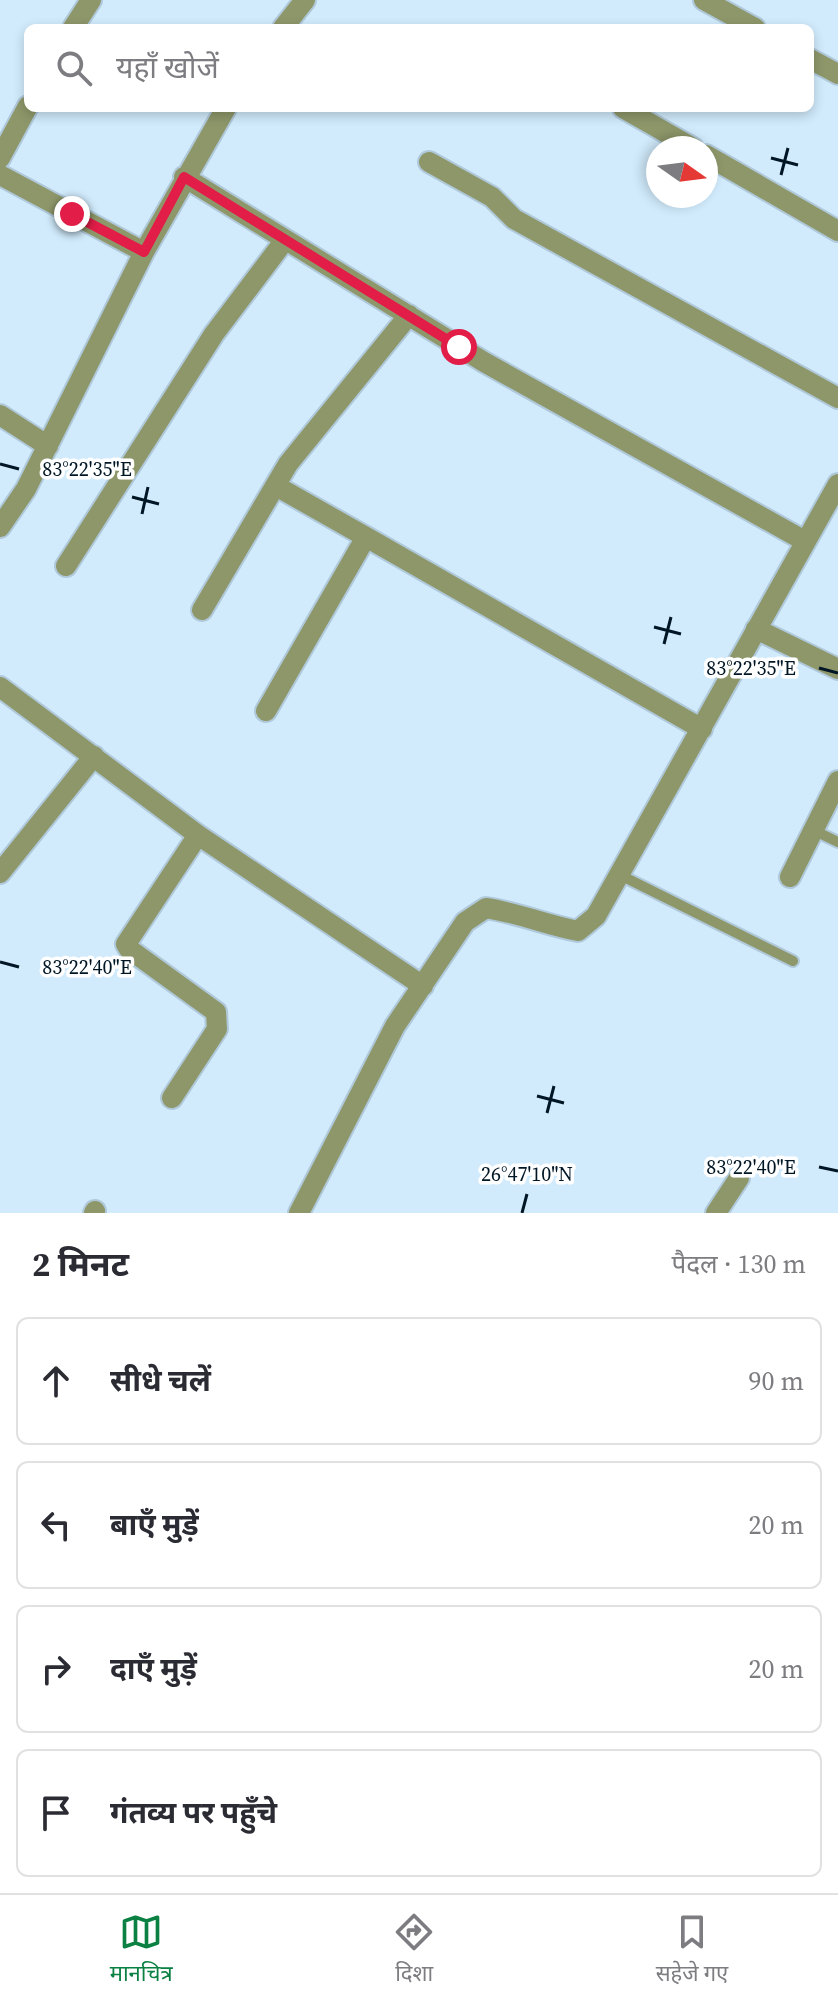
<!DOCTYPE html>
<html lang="hi">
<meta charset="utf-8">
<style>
body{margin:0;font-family:"Source Serif 4","Noto Sans Devanagari",serif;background:#f7f7f7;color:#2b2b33}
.compass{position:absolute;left:646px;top:136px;width:72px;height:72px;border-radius:50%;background:#fff;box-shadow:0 4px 12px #0003;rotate:104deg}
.stop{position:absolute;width:24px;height:24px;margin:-18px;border:6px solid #e11d48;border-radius:50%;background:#fff}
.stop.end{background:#e11d48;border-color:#fff;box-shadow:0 2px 8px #0008}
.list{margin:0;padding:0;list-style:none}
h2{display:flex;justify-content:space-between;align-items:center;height:104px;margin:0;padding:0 32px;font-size:34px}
h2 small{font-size:26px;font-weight:400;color:#7c7c81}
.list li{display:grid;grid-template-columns:52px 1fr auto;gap:24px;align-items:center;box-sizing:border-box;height:128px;margin:0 16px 16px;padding:0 16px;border:2px solid #e1e1e2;border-radius:12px}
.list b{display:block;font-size:30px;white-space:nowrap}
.list em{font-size:26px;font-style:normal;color:#7c7c81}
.icon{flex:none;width:44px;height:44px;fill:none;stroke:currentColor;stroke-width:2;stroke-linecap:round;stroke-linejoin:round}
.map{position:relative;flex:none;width:838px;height:1213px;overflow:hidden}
.search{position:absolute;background:#fff;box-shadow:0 4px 12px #0003;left:24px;right:24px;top:24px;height:88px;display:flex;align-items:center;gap:20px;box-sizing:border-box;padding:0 28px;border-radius:12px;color:#7c7c81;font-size:30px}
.sheet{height:680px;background:#fff}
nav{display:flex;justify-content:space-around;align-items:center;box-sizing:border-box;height:112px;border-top:2px solid #e1e1e2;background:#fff;font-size:22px;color:#7c7c81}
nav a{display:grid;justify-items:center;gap:4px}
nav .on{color:#0b8043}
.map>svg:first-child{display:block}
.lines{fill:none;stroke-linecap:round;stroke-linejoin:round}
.service-casing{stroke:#b0c9da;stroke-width:14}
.minor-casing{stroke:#b0c9da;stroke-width:24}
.service{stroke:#8e976a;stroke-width:10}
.minor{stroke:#8e976a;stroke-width:20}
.route{stroke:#e11d48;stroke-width:10}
.ticks{fill:none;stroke:#001625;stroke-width:3}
.ticks-label{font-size:20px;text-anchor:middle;fill:#001625;stroke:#fff;stroke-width:7;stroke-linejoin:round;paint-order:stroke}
</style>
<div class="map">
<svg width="838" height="1213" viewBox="0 0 838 1213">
<rect width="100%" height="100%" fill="#d1ebfc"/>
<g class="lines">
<defs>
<path id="service" d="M 813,830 L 838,842
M 620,875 L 793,961"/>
<path id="minor" d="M 704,0 L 755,28
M 73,28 L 91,0
M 283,28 L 305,0
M 810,59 L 838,74
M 623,108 L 693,148
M 706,155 L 838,231
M 0,158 L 28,106
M 429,162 L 492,197 L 514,219 L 838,398
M 0,175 L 144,252
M 184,177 L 484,362 L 803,540
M 0,415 L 48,446
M 276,486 L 366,537
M 0,527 L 26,489 L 144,252 L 226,108
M 66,566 L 214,334 L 285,240
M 202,610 L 288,464 L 409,315
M 756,629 L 838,669
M 0,687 L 198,835 L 423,986
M 266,711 L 366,537 L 702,729
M 0,873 L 94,756
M 790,877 L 838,781
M 172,1098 L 217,1029 L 216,1012 L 129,949 L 126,944 L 198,835
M 94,1213 L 95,1211
M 299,1213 L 395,1026 L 465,922 L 486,908 C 519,913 546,925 578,931 L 596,916 L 838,484
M 716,1213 L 739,1178"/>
</defs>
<!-- service casing -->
<use href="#service" class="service-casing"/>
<!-- minor casing -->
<use href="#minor" class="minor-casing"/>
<!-- service -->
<use href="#service" class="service"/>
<!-- minor -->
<use href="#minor" class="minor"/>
</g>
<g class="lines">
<!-- route -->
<path class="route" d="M 72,214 L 144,252 L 184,177 L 459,347"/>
</g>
<!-- ticks -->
<path class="ticks" d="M 771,158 L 798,165M 781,175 L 788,148M 0,464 L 19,469M 132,497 L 159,504M 142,514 L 148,487M 654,627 L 681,634M 664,644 L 671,617M 819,668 L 838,673M 0,962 L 19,967M 537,1096 L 564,1103M 547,1113 L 554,1086M 819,1167 L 838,1171M 522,1213 L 527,1194"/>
<g class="ticks-label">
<text x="87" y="476">83°22'35"E</text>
<text x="751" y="675">83°22'35"E</text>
<text x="87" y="974">83°22'40"E</text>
<text x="751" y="1174">83°22'40"E</text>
<text x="527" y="1181">26°47'10"N</text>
</g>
</svg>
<svg class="compass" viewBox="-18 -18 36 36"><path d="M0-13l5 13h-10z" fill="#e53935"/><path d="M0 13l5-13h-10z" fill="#7c7c81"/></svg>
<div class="stop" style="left:459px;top:347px"></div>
<div class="stop end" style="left:72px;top:214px"></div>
<div class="search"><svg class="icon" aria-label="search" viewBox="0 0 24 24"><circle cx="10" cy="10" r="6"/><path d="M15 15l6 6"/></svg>यहाँ खोजें</div>
</div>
<section class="sheet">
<h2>2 मिनट<small>पैदल · 130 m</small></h2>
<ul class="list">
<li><svg class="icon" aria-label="ahead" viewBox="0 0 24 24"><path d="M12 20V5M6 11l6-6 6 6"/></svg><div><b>सीधे चलें</b></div><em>90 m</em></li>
<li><svg class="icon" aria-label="left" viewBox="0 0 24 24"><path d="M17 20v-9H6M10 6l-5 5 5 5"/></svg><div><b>बाएँ मुड़ें</b></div><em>20 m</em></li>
<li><svg class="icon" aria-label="right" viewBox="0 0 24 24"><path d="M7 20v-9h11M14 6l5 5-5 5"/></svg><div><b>दाएँ मुड़ें</b></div><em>20 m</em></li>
<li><svg class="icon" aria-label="arrive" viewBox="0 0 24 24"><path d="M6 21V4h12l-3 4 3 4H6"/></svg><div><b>गंतव्य पर पहुँचे</b></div></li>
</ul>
</section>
<nav>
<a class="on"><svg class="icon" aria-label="map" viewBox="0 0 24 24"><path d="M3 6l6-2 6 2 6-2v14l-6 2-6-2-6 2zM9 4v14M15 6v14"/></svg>मानचित्र</a>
<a><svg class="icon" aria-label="directions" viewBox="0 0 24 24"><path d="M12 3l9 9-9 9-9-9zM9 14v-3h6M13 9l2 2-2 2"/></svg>दिशा</a>
<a><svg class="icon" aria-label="saved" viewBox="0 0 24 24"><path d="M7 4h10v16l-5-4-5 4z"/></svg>सहेजे गए</a>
</nav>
